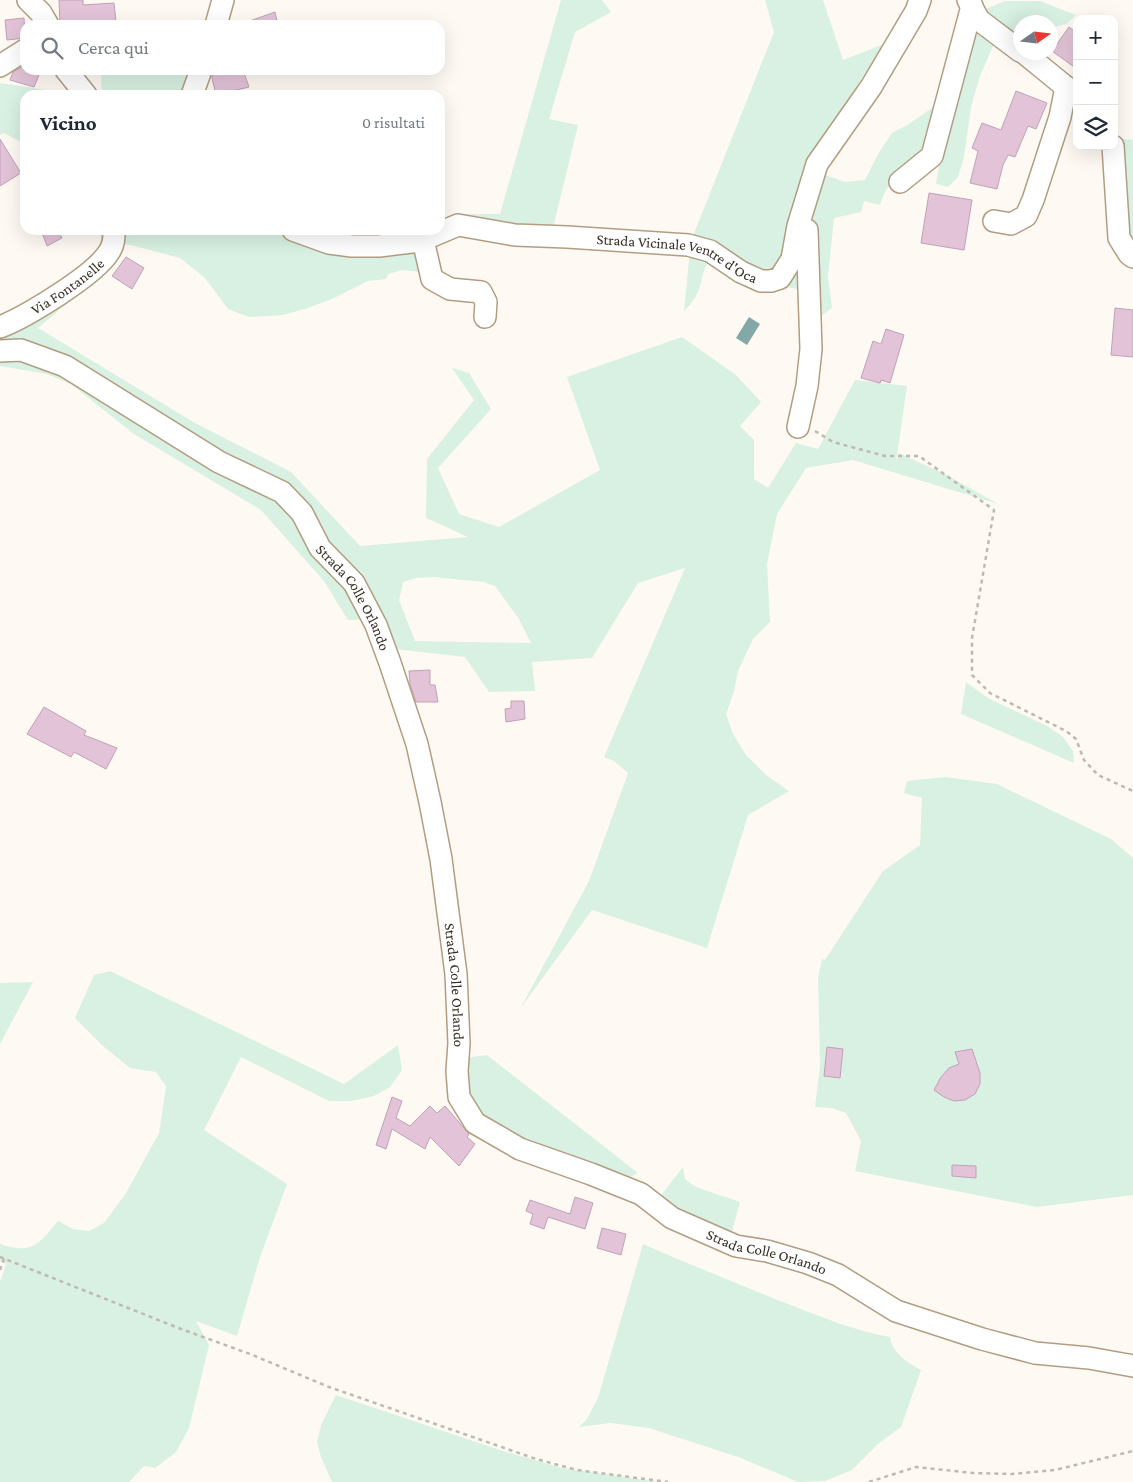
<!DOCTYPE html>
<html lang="it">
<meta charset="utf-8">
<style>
body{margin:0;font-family:"Crimson Pro",serif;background:#f2f2f3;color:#1f2937}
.controls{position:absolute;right:15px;top:15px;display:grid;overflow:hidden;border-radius:10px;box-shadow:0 5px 20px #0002}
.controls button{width:45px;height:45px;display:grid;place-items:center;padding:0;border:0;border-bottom:1px solid #e0e1e3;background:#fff;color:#1f2937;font:25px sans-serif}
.compass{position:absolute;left:1013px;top:15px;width:45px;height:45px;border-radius:50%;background:#fff;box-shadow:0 5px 20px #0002;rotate:76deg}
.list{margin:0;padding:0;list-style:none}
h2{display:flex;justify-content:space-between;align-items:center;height:65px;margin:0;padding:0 20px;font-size:21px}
h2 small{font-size:16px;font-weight:400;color:#747a83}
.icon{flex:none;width:28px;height:28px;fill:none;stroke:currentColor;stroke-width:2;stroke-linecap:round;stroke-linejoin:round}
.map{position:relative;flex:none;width:1133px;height:1482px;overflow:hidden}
.search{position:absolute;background:#fff;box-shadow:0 5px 20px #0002;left:20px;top:20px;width:425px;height:55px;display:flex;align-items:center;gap:12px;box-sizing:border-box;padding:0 18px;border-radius:15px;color:#747a83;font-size:19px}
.panel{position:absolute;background:#fff;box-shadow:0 5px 20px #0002;left:20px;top:90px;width:425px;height:145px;border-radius:15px}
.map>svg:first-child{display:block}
.green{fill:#d8f1e2;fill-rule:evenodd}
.water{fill:#82a8a8}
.building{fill:#e2c3d7;stroke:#c0a2b5}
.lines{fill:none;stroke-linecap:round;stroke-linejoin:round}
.minor-casing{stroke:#b29d82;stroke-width:24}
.path{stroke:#bfb9b2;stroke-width:2.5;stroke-dasharray:4 4;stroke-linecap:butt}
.minor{stroke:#fff;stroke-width:21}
.labels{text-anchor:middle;stroke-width:5;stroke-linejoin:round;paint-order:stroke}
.street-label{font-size:15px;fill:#372e23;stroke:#fff}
</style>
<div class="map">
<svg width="1133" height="1482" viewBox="0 0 1133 1482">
<rect width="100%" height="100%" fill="#fef9f3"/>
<!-- green -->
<path class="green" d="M 561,0 L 602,0 L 611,12 L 575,32 L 549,119 L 578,125 L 553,228 L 465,221 L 456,214 L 500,214 Z
M 765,0 L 823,0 L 843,60 L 884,44 L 819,144 L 800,182 L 812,233 L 815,199 L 820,173 L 845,182 L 865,180 L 878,154 L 892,133 L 909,124 L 942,101 C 939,111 934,139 928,146 C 910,168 889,174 880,205 L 864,201 L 861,212 L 834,218 L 828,276 L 832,308 L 813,322 L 812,291 L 779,286 L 714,263 L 708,263 C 702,271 703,277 700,286 C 697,296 692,303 684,311 L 691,241 L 774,32 Z
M 1005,1 L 1040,1 L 1076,15 L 1066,24 L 1051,28 L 1050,22 L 1020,22 L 1020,43 L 1001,47 L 994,44 L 980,76 L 971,107 L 964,157 L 958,177 L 948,187 L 936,184 L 942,148 L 974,15 L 989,29 L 986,9 Z
M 134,70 L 195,70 L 185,95 L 102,95 L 101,75 L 134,75 Z
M 0,83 L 79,95 L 25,95 L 25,144 L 4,133 L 0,135 Z
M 1114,138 L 1133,140 L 1133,250 L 1124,237 Z
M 99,230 L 282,230 L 295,235 L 422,253 L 420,272 L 402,270 L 388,274 L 386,279 L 368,281 L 332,299 L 308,308 L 283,315 L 249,317 L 228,309 L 205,278 L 180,258 L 131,245 L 104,242 Z
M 96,279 L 38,328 L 195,423 L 291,472 L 360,546 L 468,537 L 426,518 L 427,459 L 474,400 L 452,368 L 469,373 L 491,409 L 438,468 L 459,514 L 499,527 L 600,470 L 567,377 L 682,337 L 736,375 L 761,402 L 740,426 L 754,440 L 754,479 L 768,488 L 796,443 L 818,449 L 855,380 L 907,386 L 896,462 L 899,453 L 947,475 L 998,504 L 853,460 L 806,468 L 777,514 L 767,564 L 770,622 L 753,639 L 738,671 L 734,691 L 726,714 L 733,734 L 746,755 L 766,775 L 789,791 L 748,815 L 707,948 L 592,910 L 520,1009 L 589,881 L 628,773 L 614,761 L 604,757 L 685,568 L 638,583 L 592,658 L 532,662 L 535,691 L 489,692 L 465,657 L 395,649 L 304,511 L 0,339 L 2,330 ZM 434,577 L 484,582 L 495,586 L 519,619 L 531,643 L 415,641 L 399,600 L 403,582 L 416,578 Z
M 0,356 L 38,361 L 275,500 L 289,511 L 344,580 L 368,619 L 348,620 L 324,581 L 261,510 L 134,434 L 72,385 L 47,374 L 0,366 Z
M 966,682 L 988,698 L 1047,726 L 1063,737 L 1073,751 L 1074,763 L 961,714 Z
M 945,777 L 997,784 L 1111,839 L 1133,858 L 1133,1195 L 1037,1207 L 855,1171 L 861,1141 L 846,1113 L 832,1108 L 815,1107 L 820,1066 L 818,978 L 822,959 L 825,960 L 883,871 L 920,845 L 922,798 L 904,793 L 907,781 Z
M 110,971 L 344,1084 L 398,1045 L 402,1070 L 390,1087 L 374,1096 L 351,1101 L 329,1101 L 241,1057 L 204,1130 L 287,1184 L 260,1257 L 237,1336 L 196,1321 L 209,1345 L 189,1428 L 176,1452 L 155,1468 L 144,1466 L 129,1482 L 0,1482 L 0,1282 L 6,1264 L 0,1261 L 0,1244 C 32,1255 39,1244 58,1221 L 73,1229 L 89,1231 L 104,1223 L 126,1193 L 159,1133 L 166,1086 L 156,1072 L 130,1068 L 103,1046 L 75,1018 L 94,975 Z
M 33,982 L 0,1044 L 0,983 Z
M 487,1055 L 638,1173 L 625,1180 L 500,1130 L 476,1110 L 465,1090 L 466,1058 Z
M 683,1167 L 685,1179 L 694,1186 L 707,1191 L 740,1202 L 730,1238 L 678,1212 L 659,1198 Z
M 643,1244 C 691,1265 740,1285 788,1304 C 822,1317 855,1331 890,1337 C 892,1353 908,1363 921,1370 L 901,1427 L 879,1443 L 852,1470 L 825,1481 L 798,1482 L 741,1458 L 649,1428 L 610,1423 L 579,1427 L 587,1419 L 598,1398 Z
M 336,1395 L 500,1450 L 562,1468 L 659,1482 L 332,1482 L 321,1457 L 317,1442 L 321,1425 Z"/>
<!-- water -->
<path class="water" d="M 749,317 L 760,324 L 747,345 L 736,338 Z"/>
<!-- building -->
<path class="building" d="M 59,0 L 83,0 L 83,5 L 114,3 L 116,22 L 60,25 Z
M 275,12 L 278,25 L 244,25 L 244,23 Z
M 24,18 L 25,38 L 7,40 L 5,20 Z
M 1069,27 L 1077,33 L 1077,69 L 1052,51 Z
M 25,65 L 25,70 L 41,70 L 34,87 L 10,80 L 13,72 Z
M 213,70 L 243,70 L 249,87 L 216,95 L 212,78 Z
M 1016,91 L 1047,103 L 1036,129 L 1028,126 L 1015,157 L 1008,155 L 1003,165 L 997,189 L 970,183 L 978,151 L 972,148 L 982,123 L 1001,130 Z
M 0,139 L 21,173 L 0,186 Z
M 929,193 L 972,200 L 964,250 L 921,243 Z
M 41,230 L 58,230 L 62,238 L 47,246 Z
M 126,257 L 144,268 L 132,289 L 112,276 Z
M 1115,308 L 1133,310 L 1133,357 L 1111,355 Z
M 886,329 L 904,335 L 890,383 L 881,380 L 880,383 L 861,378 L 873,341 L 881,344 Z
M 430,670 L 430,685 L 435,685 L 438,702 L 416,702 L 410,684 L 409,671 Z
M 511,701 L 524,701 L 525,719 L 506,722 L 505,709 L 511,708 Z
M 44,707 L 86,731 L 84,735 L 117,748 L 106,769 L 74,752 L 71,757 L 27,734 Z
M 827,1047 L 843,1049 L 840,1078 L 824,1076 Z
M 972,1049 L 980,1073 L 980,1084 L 975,1094 L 965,1100 L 954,1101 L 944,1097 L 934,1090 L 941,1077 L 949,1068 L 959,1064 L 955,1052 Z
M 392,1097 L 402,1101 L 396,1118 L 410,1126 L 430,1106 L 437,1113 L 445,1106 L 469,1134 L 467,1137 L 475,1144 L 459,1166 L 430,1137 L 425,1149 L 392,1129 L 386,1149 L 376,1145 Z
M 952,1165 L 976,1166 L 976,1178 L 952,1176 Z
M 575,1197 L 593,1203 L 585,1229 L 548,1217 L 544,1229 L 530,1224 L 533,1214 L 526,1211 L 530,1200 L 570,1214 Z
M 602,1228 L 626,1234 L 621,1255 L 597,1248 Z"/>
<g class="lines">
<defs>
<g id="minor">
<path d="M 28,0 L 41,13 L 48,25"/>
<path d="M 968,0 L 979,20 L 1020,51"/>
<path d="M 216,25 L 223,0"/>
<path d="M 1023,52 L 1077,96"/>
<path d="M 0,66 L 25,50"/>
<path d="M 66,70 L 86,95"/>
<path d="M 192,95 L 201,70"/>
<path d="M 1113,146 L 1119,238 L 1129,254 L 1133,257"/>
<path d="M 900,182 L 932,156 L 972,6"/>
<path d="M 994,221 L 1011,224 L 1026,216 L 1033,200 L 1060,117 L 1066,87"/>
<path id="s1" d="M 293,230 L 329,243 L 352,246 L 379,246 L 420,241 L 458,225 L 515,235 L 567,237 L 688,245 L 710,251 L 741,272 L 761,281 L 771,281 L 780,278 L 792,259 L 798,226 L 817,164 L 871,87 L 916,11 L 920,0"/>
<path d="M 423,240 L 432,279 L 450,289 L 481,292 L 486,302 L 485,317"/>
<path id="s2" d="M 0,327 C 26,317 95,275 109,252 C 114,245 114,238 114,230"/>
<path id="s3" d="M 0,351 L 21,350 L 65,366 L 219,462 L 282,492 L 302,513 L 320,548 L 354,583 L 376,625 L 390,663 L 417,744 L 430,802 L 441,859 L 456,974 L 459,1043 L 457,1071 L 459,1097 L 475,1123 L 520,1149 L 591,1174 L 641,1194 L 672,1218 L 736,1246 L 767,1251 L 808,1263 L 838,1275 L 896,1311 L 982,1339 L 1035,1353 L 1089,1358 L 1133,1366"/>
<path d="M 798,427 L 807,386 L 811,349 L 807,230"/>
</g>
</defs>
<!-- minor casing -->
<use href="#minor" class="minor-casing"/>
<!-- path -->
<path class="path" d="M 815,431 L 833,442 L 885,456 L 919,456 L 994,510 L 972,638 L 972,675 L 990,693 L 1066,731 L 1076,739 L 1084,760 L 1098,775 L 1133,791
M 0,1257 L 181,1329 L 250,1354 L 329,1387 L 536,1459 L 577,1470 L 668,1482
M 0,1270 L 4,1259
M 869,1482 L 916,1467 L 973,1473 L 1012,1474 L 1055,1470 L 1133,1451"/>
<!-- minor -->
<use href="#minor" class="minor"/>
</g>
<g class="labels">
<!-- street labels -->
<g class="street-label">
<text dy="5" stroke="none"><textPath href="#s1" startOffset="395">Strada Vicinale Ventre d'Oca</textPath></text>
<text dy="5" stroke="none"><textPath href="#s2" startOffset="79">Via Fontanelle</textPath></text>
<text dy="5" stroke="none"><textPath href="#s3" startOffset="448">Strada Colle Orlando</textPath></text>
<text dy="5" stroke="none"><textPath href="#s3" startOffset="854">Strada Colle Orlando</textPath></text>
<text dy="5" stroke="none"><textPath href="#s3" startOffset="1318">Strada Colle Orlando</textPath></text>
</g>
</g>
</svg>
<div class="controls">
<button>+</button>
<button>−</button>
<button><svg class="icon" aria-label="layers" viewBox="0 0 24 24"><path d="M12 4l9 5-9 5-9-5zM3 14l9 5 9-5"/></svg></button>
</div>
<svg class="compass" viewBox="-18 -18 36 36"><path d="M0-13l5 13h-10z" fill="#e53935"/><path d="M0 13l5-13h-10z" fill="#747a83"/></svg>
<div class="search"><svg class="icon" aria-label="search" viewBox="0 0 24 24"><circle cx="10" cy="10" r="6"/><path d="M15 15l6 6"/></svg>Cerca qui</div>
<section class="panel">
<h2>Vicino<small>0 risultati</small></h2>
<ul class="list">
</ul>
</section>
</div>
